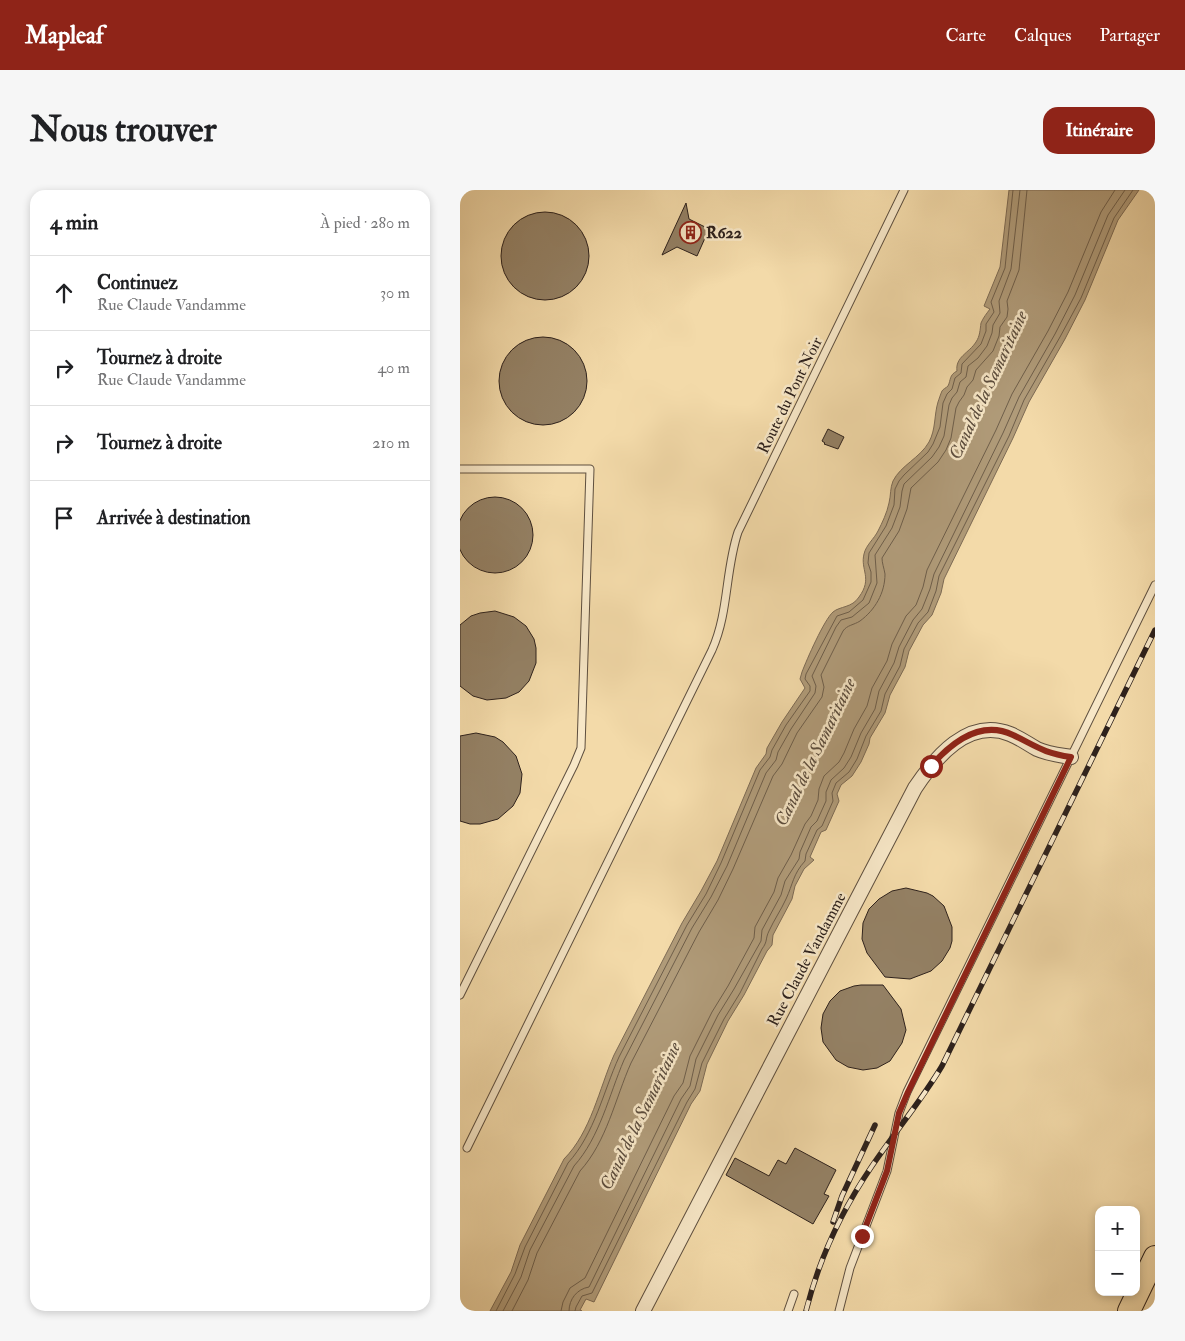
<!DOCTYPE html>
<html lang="fr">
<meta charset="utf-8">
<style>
body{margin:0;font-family:"IM FELL Double Pica",serif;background:#f6f6f6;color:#202124}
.controls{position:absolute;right:15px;bottom:15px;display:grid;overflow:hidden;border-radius:10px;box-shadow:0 2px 8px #0003}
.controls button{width:45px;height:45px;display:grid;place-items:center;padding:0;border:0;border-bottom:1px solid #e0e0e0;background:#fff;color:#202124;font:25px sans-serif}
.stop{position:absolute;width:15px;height:15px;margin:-11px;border:4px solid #8f2418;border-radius:50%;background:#fff}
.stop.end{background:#8f2418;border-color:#fff;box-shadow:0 1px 5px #0008}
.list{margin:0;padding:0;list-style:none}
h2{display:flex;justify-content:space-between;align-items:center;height:65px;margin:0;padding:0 20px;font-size:21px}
h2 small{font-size:16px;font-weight:400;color:#757577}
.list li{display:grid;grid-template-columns:32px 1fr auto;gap:15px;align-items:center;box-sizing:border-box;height:75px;padding:0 20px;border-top:1px solid #e0e0e0}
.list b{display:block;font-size:19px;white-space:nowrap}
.list p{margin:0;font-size:16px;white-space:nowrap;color:#757577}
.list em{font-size:16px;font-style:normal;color:#757577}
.icon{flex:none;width:28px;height:28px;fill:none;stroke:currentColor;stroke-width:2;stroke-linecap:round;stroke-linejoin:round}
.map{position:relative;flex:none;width:695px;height:1121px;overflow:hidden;border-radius:15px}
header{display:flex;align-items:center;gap:30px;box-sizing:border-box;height:70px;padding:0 25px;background:#8f2418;color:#fff}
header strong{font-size:24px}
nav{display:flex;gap:28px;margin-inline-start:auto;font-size:18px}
.intro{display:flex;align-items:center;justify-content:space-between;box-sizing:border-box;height:120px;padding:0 30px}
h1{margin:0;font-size:35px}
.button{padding:12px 22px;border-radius:15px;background:#8f2418;color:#fff;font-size:18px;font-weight:700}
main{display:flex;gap:30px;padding:0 30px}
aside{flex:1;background:#fff;border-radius:15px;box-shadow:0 2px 8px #0003}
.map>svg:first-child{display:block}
.water{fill:#b09b79;stroke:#7c6a54}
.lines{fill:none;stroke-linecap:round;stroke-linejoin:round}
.shore{stroke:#6e5e4a;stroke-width:1}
.building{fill:#948165;stroke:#2d211c}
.lane-casing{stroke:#5e4f3f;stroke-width:9}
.street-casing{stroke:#5e4f3f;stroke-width:16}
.primary-casing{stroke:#2d211c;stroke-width:24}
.lane{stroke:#f7e7c7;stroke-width:7}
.street{stroke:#f7e7c7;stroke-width:14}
.primary{stroke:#f3daa9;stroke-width:22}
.rail-casing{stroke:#2d211c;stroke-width:5.5}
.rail{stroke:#f7e7c7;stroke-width:4;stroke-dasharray:11;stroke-linecap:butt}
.route{stroke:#8f2418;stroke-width:6}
.labels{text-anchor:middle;stroke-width:5;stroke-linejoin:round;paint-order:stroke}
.poi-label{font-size:16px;font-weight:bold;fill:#2d211c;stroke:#f7e7c7;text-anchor:start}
.street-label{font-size:16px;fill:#2d211c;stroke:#f7e7c7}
.water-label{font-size:18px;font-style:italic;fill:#5b4c3d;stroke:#f7e7c7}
</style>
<header>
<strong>Mapleaf</strong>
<nav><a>Carte</a><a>Calques</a><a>Partager</a></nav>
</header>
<div class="intro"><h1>Nous trouver</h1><a class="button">Itinéraire</a></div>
<main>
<aside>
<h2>4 min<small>À pied · 280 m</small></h2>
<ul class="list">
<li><svg class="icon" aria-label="ahead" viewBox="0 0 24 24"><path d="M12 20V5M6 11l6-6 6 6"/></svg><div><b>Continuez</b><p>Rue Claude Vandamme</p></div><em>30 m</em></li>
<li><svg class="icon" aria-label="right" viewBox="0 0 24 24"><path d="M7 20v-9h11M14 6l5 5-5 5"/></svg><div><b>Tournez à droite</b><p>Rue Claude Vandamme</p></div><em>40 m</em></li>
<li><svg class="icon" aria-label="right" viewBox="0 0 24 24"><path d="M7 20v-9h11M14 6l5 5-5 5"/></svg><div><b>Tournez à droite</b></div><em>210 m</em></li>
<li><svg class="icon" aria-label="arrive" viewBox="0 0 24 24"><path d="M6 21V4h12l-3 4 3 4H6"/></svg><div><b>Arrivée à destination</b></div></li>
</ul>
</aside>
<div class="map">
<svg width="695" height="1121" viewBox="0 0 695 1121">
<rect width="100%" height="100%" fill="#f3daa9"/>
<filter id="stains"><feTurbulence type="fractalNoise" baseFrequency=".004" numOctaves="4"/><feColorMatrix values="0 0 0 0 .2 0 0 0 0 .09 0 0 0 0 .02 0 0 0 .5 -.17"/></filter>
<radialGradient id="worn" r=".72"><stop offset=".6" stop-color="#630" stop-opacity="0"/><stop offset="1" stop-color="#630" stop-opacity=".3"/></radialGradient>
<!-- water -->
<path class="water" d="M 549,0 L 679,0 L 658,30 L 625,110 L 605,149 L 569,212 L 553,248 L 484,389 L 481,403 L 472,425 L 463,435 L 449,461 L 445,477 L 430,505 L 425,523 L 410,548 L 409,554 L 401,572 L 392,586 L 381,595 L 377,604 L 379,611 L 366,640 L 361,642 L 350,667 L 354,670 L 344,679 L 335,696 L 332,709 L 313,745 L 312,755 L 307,761 L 284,805 L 268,831 L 247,874 L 240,901 L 231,914 L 134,1112 L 126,1109 L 120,1120 L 122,1121 L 30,1121 L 51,1082 L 60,1055 L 104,969 C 131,942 139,899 154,865 L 222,733 L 241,701 L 257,671 L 296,578 L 306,564 L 307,558 L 322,532 L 345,498 L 340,489 L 342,482 C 347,469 364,430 373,422 C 380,416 392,418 399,407 C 413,388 400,380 404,364 C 406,355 414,349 418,341 C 422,333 427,323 429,313 C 431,305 430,298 433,291 C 441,275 460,268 469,252 C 476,239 474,225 478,212 C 479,209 481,203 482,201 C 483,199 486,198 488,196 C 491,190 489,185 497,181 C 495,167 509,163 516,152 C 520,146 520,140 521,133 C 523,128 527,123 530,119 L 524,116 L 540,77 Z"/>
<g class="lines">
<!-- shore -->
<path class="shore" d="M 36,1121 L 55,1084 L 65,1057 L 108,973 C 135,943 143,902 159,867 L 227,735 L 246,704 L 261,673 L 300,580 L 310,567 L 312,560 L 326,535 L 350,501 L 350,496 L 345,489 L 346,484 L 377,426 L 389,422 L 403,410 L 411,392 L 411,382 L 408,373 L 409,363 L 426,336 L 434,315 L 435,299 L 439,291 L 444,285 L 468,262 L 473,254 L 480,237 L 483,213 L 487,204 L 492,199 L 495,188 L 501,183 L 502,174 L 521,154 L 526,141 L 526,134 L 534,122 L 531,112 L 545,78 L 553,0
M 43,1121 L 61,1087 L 70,1060 L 114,976 C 140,947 149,905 164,870 L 232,738 L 251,707 L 267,676 L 306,583 L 316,570 L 318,562 L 331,539 L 355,503 L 356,496 L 352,486 L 376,437 L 381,430 L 392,427 L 409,413 L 417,393 L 415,365 L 432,338 L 440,317 L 442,301 L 444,294 L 472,267 L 479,257 L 484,246 L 489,215 L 492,208 L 497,202 L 500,192 L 506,187 L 508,176 L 518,168 L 527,156 L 532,143 L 533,135 L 540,123 L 539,111 L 551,79 L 560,0
M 52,1121 L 68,1090 L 77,1063 L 120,981 C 147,951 155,909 171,873 L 239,742 L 258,710 L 273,679 L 313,586 L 322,574 L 337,543 L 362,507 L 364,497 L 361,485 L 383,441 C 387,435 394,435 400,431 C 415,420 425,403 425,384 C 424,378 422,373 422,368 L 439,341 L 447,319 L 451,298 L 478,272 L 486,260 L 491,248 L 496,218 L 499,212 L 504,205 L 507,197 L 513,190 L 516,180 L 533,161 L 539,146 L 540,137 L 547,127 L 548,119 L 547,111 L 559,80 L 567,0
M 101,1121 L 103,1112 L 110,1098 L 125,1088 L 214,906 L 223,893 L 230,866 L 252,822 L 268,796 L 294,748 L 295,737 L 314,702 L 318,688 L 331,665 L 345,634 L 351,626 L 358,610 L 359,599 L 364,586 L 379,572 L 384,563 L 394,539 L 407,516 L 412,498 L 427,471 L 432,454 L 446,426 L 456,415 L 463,397 L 467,380 L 536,240 L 552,204 L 588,141 L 608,102 L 641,22 L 655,0
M 109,1121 C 109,1109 117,1099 129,1097 L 132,1091 L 221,909 L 230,896 L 236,869 L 258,825 L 274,799 L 301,751 L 302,740 L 321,705 L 325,691 L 339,669 L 340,662 L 351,637 L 357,631 L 366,611 L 366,602 L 371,590 L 384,578 L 391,567 L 401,543 L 415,519 L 419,501 L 434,473 L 439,457 L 453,430 L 462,419 L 470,399 L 474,384 L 543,243 L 559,207 L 595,144 L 615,105 L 648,25 L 665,0
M 115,1121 L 116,1117 L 122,1106 L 132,1103 L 227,912 L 235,899 L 242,873 L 264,829 L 280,803 L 302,759 C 308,751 305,749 309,741 C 314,730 321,720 326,709 C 333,694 333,684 345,671 L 346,664 L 357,640 L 362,636 L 373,611 L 372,603 L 376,593 L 389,582 L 397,569 L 406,546 L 421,521 L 425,504 L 440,476 L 444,459 L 458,433 L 468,422 L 476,401 L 479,386 L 549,246 L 564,210 L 600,147 L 621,108 L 654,28 L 673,0"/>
</g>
<!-- building -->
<path class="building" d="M 226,13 L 229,29 L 249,39 L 237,66 L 217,57 L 202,65 Z
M41 66a44 44 0 1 1 88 0a44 44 0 1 1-88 0Z
M39 191a44 44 0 1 1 88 0a44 44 0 1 1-88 0Z
M 368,239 L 384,247 L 378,259 L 364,254 L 365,253 L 362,251 Z
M-3 345a38 38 0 1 1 76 0a38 38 0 1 1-76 0Z
M 35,421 L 54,427 L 66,436 L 74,449 L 76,458 L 76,473 L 69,491 L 59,502 L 46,508 L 27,510 L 13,506 L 0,496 L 0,435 L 11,426 L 20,423 Z
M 16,543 L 35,547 L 43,552 L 56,566 L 62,584 L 60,603 L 53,616 L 38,629 L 20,634 L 10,634 L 0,631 L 0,546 Z
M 446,698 L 467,703 L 473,706 L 484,716 L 492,737 L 492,751 L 490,758 L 482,771 L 471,781 L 450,789 L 425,787 L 407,763 L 402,749 L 403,733 L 409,719 L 419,709 L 432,701 Z
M 401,795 L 423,795 L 441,819 L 446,840 L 442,853 L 430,871 L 417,878 L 403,880 L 388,877 L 376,870 L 363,852 L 361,838 L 363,824 L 370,811 L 380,801 L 394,796 Z
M 335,958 L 376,980 L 364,1004 L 369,1006 L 353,1034 L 266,985 L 275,968 L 309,986 L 318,970 L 326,974 Z"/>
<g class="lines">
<defs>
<path id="lane" d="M 0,279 L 130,279 L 121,558 L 114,575 L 0,805
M 7,958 L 252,460 C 269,422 265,381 278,342 L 444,0
M 328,1121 L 334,1104
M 379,1121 L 390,1078 L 427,981 L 439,923 L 447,902 L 695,395"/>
<path id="street" d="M 183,1121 L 455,598 C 475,568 508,527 550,544 C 560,548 568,554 577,559 C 588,564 599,565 611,567"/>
<path id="primary" d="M 669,1121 L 695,1067"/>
</defs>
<!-- lane casing -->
<use href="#lane" class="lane-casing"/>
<!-- street casing -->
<use href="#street" class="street-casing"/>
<!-- primary casing -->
<use href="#primary" class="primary-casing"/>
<!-- lane -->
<use href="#lane" class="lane"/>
<!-- street -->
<use href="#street" class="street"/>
<!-- primary -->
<use href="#primary" class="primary"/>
<defs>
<path id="rail" d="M 373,1032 L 382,1006 L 415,935
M 346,1121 C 359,1069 382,1020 412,976 C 435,942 461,911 482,876 L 695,440"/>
</defs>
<!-- rail casing -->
<use href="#rail" class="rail-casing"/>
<!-- rail -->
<use href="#rail" class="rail"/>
</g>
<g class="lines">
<!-- route -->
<path class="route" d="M 402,1046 L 427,981 L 439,923 L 448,902 L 611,567 C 583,563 576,556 553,545 C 520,529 491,553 471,576"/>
</g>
<!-- icons -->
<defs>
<symbol id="building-ring" viewBox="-11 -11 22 22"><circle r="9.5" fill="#f7e7c7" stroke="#8f2418" stroke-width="1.5"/><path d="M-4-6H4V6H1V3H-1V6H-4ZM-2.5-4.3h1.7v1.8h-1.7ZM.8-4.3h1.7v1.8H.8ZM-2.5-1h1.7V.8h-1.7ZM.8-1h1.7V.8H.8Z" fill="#8f2418"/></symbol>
</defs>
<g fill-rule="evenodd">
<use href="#building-ring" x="218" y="30" width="25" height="25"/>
</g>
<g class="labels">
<!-- poi labels -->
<g class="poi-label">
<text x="246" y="48">R622</text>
</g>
<!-- street labels -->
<g class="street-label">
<text transform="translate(329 205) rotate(-64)" y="6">Route du Pont Noir</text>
<text transform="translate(346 769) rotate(-62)" y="6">Rue Claude Vandamme</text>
</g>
<!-- water labels -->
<g class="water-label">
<text transform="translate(528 195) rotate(-65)" y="6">Canal de la Samaritaine</text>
<text transform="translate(355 562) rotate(-64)" y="6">Canal de la Samaritaine</text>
<text transform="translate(180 926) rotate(-64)" y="6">Canal de la Samaritaine</text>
</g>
</g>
<rect width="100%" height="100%" filter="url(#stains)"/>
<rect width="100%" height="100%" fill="url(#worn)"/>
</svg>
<div class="controls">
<button>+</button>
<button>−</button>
</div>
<div class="stop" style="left:471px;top:576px"></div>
<div class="stop end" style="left:402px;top:1046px"></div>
</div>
</main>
